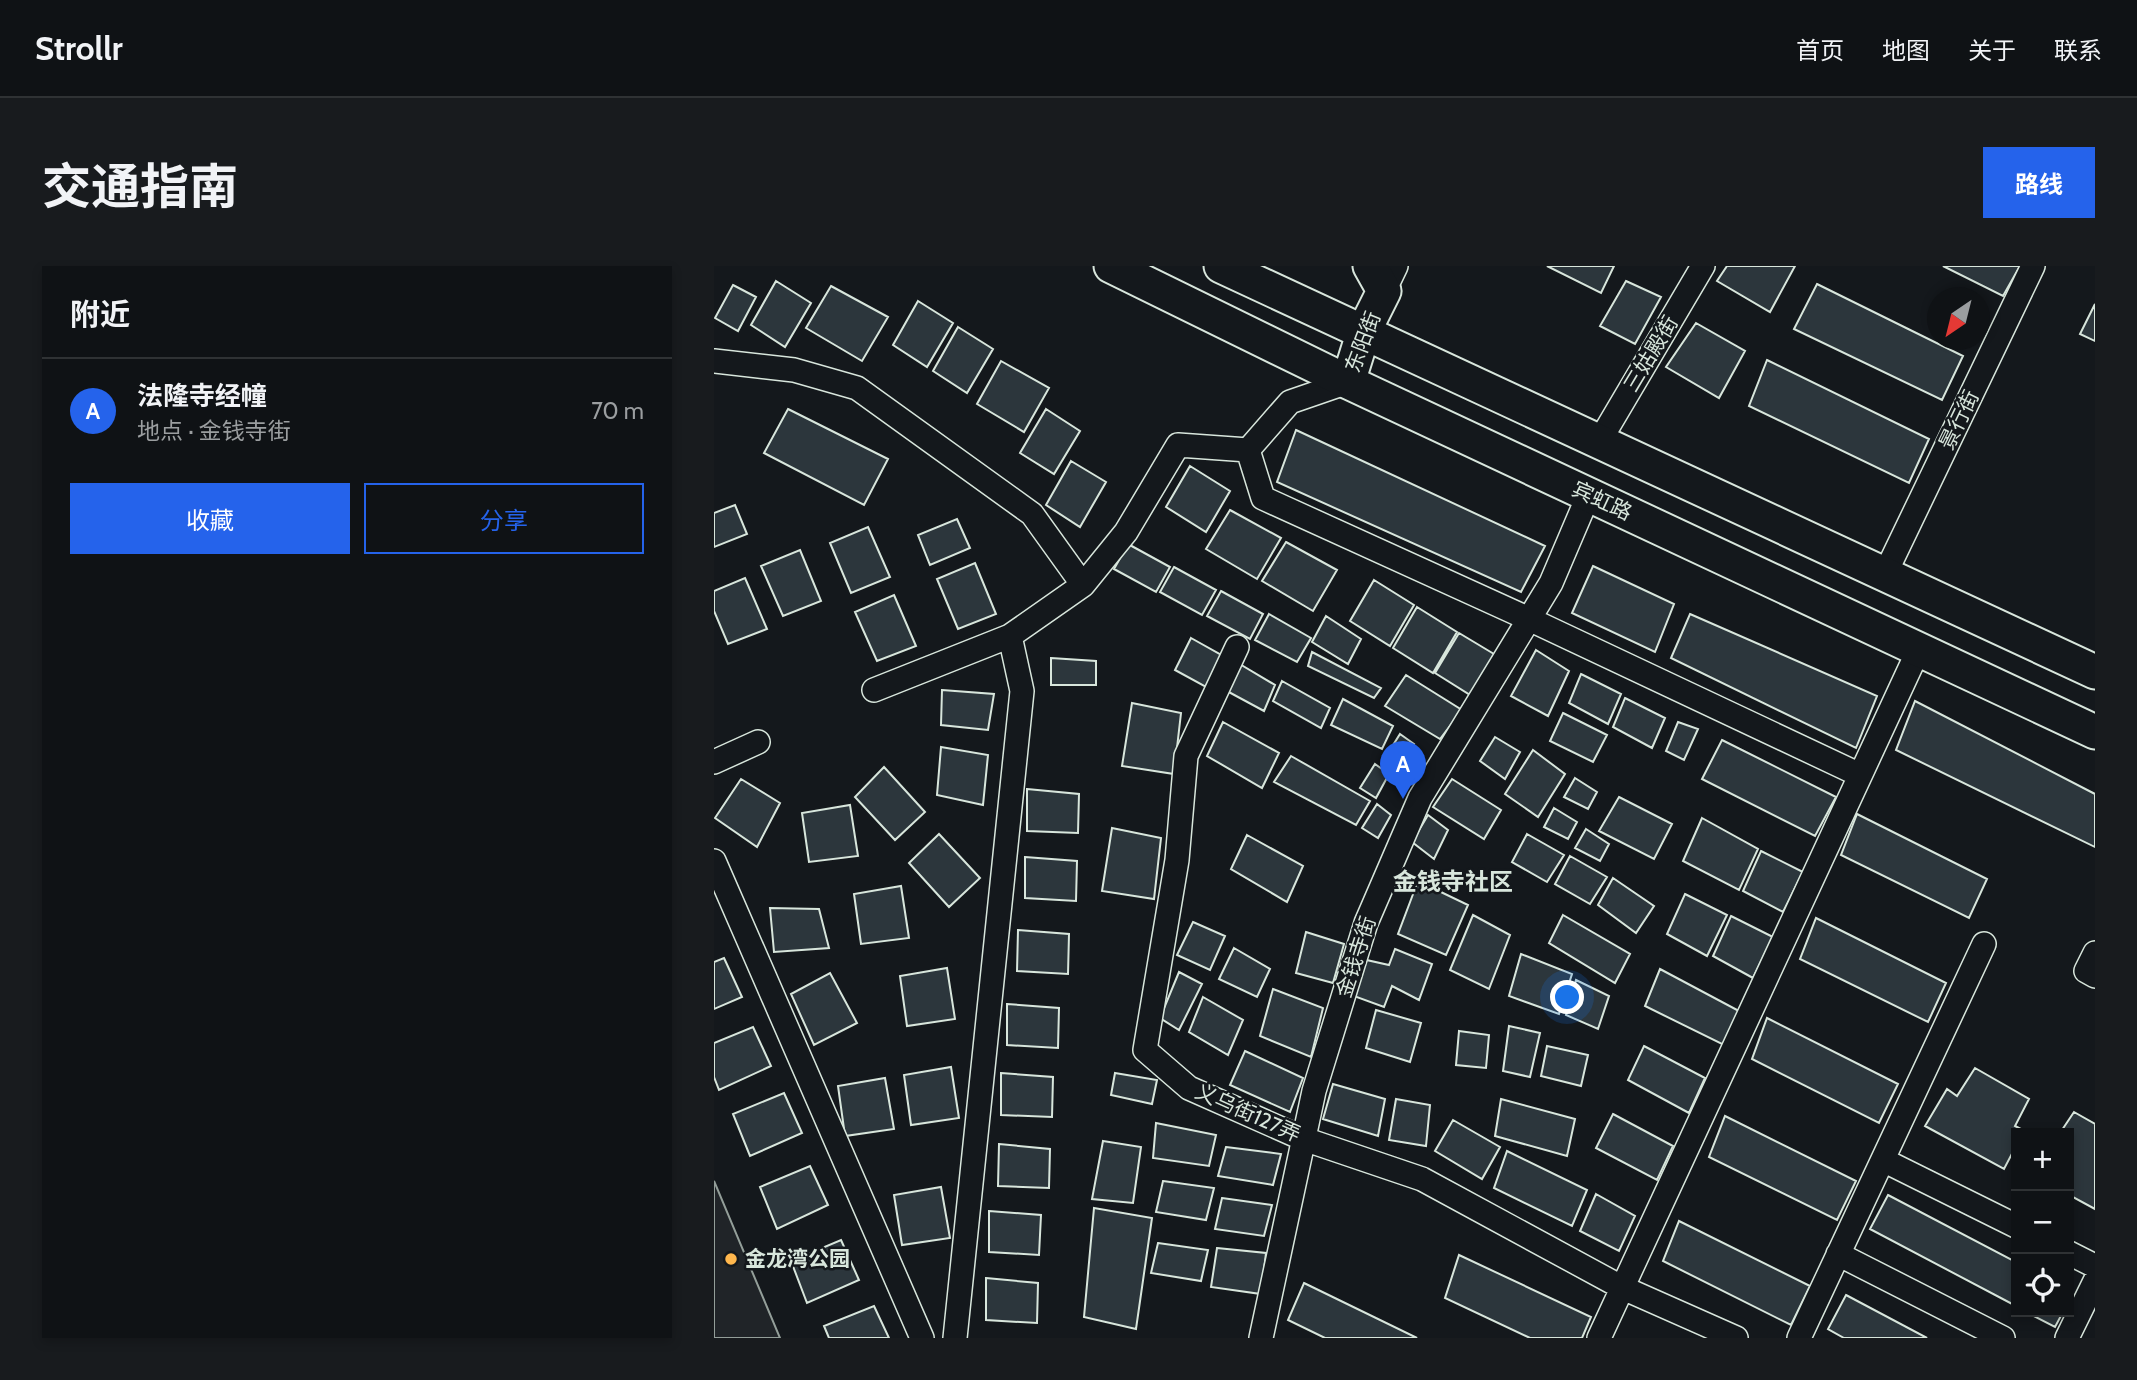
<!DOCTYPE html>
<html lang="zh">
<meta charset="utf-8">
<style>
body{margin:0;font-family:Cabin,"Noto Sans SC",sans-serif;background:#181b1e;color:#f1f3f6}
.controls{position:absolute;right:21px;bottom:21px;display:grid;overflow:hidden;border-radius:0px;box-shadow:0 4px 10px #0003}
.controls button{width:63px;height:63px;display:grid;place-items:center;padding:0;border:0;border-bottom:2px solid #2f3234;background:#0f1215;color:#f1f3f6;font:35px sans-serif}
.compass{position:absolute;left:1213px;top:21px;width:63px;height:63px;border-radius:50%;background:#0f1215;box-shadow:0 4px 10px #0003;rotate:215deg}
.you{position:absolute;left:854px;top:732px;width:24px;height:24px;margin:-18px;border:5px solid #fff;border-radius:50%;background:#1a73e8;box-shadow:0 0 0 10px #1a73e833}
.badge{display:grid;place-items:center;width:46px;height:46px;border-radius:50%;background:#2563eb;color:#fff;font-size:23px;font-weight:700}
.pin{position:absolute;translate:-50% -58px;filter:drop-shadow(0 2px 4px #0008)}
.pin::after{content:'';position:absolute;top:37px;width:24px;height:21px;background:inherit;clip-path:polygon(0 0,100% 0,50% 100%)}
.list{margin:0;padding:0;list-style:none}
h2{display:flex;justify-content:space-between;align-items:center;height:91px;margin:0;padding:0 28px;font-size:30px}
h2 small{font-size:23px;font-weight:400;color:#9b9ea0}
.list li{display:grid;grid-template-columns:46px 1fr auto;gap:21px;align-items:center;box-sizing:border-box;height:105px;padding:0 28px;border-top:2px solid #2f3234}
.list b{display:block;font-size:26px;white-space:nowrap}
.list p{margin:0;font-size:23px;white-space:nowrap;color:#9b9ea0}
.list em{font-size:23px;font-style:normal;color:#9b9ea0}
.actions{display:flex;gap:14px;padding:21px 28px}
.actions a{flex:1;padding:16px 0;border:2px solid #2563eb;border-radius:0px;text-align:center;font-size:24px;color:#2563eb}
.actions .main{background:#2563eb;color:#fff}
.icon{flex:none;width:38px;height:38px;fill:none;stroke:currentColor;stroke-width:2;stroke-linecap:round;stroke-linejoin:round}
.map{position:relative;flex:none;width:1381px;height:1072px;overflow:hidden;border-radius:0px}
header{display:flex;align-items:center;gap:42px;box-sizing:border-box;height:98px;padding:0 35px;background:#0f1215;border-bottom:2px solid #2f3234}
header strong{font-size:33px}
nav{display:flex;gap:38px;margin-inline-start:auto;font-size:24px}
.intro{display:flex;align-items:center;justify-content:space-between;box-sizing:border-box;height:168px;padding:0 42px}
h1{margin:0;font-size:49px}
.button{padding:18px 32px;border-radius:0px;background:#2563eb;color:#fff;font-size:24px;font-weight:700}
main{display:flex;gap:42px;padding:0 42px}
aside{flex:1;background:#0f1215;border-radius:0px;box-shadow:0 4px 10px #0003}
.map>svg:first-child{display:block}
.green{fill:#202428;stroke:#939e99;stroke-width:2}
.building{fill:#2c363c;stroke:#d8e6dc;stroke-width:2}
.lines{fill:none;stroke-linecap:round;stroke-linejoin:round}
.street-casing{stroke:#d8e6dc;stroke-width:26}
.secondary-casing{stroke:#d8e6dc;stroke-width:37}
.street{stroke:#14181c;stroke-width:23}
.secondary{stroke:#14181c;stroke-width:33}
.poi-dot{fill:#ffb74d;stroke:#14181c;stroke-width:2.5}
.labels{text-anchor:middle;stroke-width:5;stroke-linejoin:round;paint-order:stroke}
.street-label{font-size:21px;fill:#d8e6dc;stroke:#14181c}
.poi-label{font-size:21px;font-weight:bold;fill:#d8e6dc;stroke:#14181c;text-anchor:start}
.quarter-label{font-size:24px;font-weight:bold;fill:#d8e6dc;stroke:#14181c}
</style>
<header>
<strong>Strollr</strong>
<nav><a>首页</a><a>地图</a><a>关于</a><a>联系</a></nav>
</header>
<div class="intro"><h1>交通指南</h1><a class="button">路线</a></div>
<main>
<aside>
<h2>附近<small></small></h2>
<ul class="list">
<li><span class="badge">A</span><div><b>法隆寺经幢</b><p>地点 · 金钱寺街</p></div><em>70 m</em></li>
</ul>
<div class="actions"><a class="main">收藏</a><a>分享</a></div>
</aside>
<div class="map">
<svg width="1381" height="1072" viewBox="0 0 1381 1072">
<rect width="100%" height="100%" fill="#14181c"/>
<!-- green -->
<path class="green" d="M 0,915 L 66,1072 L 0,1072 Z"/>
<!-- building -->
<path class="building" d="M 833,0 L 900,0 L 887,27 Z
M 1013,0 L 1081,0 L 1056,46 L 1003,15 Z
M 1229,0 L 1306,0 L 1289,30 Z
M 62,15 L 97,37 L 71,81 L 37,59 Z
M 912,15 L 947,31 L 921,78 L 886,60 Z
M 1103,18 L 1249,90 L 1228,134 L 1080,63 Z
M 19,19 L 42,31 L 24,65 L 1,52 Z
M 117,20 L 174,51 L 148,95 L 92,62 Z
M 204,35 L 239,57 L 213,101 L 179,79 Z
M 1381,38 L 1381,75 L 1366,68 Z
M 982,57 L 1031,85 L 1005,132 L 952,101 Z
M 244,61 L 279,83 L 253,127 L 219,105 Z
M 1053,94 L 1215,173 L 1195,217 L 1035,140 Z
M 287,95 L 335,122 L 310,166 L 263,138 Z
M 74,143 L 174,193 L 150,239 L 50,187 Z
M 332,143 L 366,165 L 340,208 L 306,187 Z
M 582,164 L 831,280 L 807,326 L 563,216 Z
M 357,195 L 392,216 L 366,261 L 332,239 Z
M 476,200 L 516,225 L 492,266 L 452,241 Z
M 21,239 L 33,268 L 0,281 L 0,247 Z
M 516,244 L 567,272 L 543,313 L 492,283 Z
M 243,253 L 256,282 L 216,299 L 204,269 Z
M 154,261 L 176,311 L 137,327 L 116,277 Z
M 572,276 L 623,304 L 599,345 L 548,315 Z
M 414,278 L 456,301 L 442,326 L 400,303 Z
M 86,284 L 107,335 L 69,350 L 47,300 Z
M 261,297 L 282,348 L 244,363 L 223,313 Z
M 879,300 L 960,338 L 941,386 L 858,347 Z
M 460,301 L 502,324 L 488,349 L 446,326 Z
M 31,312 L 53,363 L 14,378 L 0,345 L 0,325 Z
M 660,314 L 700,339 L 676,380 L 636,355 Z
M 507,325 L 549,348 L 536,373 L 493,350 Z
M 180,329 L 202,380 L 163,395 L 141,346 Z
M 703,341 L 743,366 L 719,407 L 679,382 Z
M 555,348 L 597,372 L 583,396 L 541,374 Z
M 976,348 L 1163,430 L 1142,482 L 957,392 Z
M 612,350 L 647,373 L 634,398 L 598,376 Z
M 745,367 L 785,391 L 761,432 L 721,407 Z
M 477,372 L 509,390 L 492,421 L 461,404 Z
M 822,384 L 855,405 L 834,450 L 797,430 Z
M 598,386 L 667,422 L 660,432 L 594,400 Z
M 337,392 L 382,395 L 382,419 L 337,419 Z
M 524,397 L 561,419 L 550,445 L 511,424 Z
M 867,408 L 907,428 L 894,458 L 855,437 Z
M 692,409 L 748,444 L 726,473 L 671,440 Z
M 568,415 L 616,442 L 607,462 L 559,435 Z
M 228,424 L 280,428 L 274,464 L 227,459 Z
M 911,432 L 951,452 L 938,482 L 899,461 Z
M 629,433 L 679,460 L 668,483 L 617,459 Z
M 1201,435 L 1381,528 L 1381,581 L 1182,484 Z
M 418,437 L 467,447 L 460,508 L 408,500 Z
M 849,447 L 893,469 L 879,496 L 836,475 Z
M 509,456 L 565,487 L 548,522 L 493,490 Z
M 964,456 L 984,463 L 970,494 L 952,485 Z
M 686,468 L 700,478 L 686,502 L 671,492 Z
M 781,471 L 806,486 L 791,513 L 766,495 Z
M 1008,474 L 1122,531 L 1101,570 L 988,513 Z
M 227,481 L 274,489 L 269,539 L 223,529 Z
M 819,484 L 851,508 L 824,551 L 791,528 Z
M 577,490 L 656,535 L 642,559 L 560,516 Z
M 661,498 L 675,508 L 662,532 L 646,522 Z
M 170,501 L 211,546 L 181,574 L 141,531 Z
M 861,512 L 883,526 L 874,543 L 850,531 Z
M 27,513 L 66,537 L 43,581 L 1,552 Z
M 738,513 L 787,544 L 770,573 L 719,541 Z
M 313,523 L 365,528 L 364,567 L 313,565 Z
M 905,531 L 958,558 L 940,593 L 885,565 Z
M 663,538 L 677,549 L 664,572 L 648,562 Z
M 136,539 L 144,590 L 95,596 L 88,547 Z
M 840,542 L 863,556 L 854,573 L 830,561 Z
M 1143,548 L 1273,613 L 1255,652 L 1127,589 Z
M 714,549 L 734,564 L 720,593 L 698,576 Z
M 988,552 L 1044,583 L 1025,624 L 969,595 Z
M 398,562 L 447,572 L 440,633 L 388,625 Z
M 872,563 L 895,578 L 886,595 L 861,582 Z
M 225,568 L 266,612 L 235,641 L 195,597 Z
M 813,568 L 850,589 L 833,616 L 798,596 Z
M 533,569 L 589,600 L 573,636 L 517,603 Z
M 1047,585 L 1089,606 L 1069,646 L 1029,625 Z
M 856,590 L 893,611 L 876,638 L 841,618 Z
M 311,591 L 363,595 L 362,635 L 311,632 Z
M 899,612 L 940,640 L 922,667 L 884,639 Z
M 704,615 L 754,639 L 732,689 L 684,668 Z
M 187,620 L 195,672 L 147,678 L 140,628 Z
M 971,628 L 1013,649 L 993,690 L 953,668 Z
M 56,642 L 105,643 L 115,682 L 60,686 Z
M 759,649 L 796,669 L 775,723 L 736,704 Z
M 849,649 L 916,688 L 901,717 L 835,677 Z
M 1017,650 L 1059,671 L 1039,712 L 999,690 Z
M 1102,652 L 1232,717 L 1214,756 L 1086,693 Z
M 479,656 L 511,670 L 496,704 L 463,689 Z
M 304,664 L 355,668 L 354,708 L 303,705 Z
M 592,666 L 630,678 L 619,717 L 582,707 Z
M 520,682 L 556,703 L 543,731 L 505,713 Z
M 681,683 L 718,698 L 705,734 L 678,720 L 670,741 L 637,729 L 648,693 L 675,699 Z
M 807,688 L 858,708 L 845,748 L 795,730 Z
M 10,692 L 28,731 L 0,743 L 0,696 Z
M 233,702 L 241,753 L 193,760 L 186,710 Z
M 946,703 L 1025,745 L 1010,779 L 931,740 Z
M 465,706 L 488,718 L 465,764 L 446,752 Z
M 116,707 L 143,757 L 100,779 L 77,728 Z
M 862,714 L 895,730 L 884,763 L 852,749 Z
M 559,723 L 609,742 L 597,791 L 546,770 Z
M 489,731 L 529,754 L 514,789 L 475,766 Z
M 293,738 L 345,742 L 344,782 L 293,779 Z
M 662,744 L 707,757 L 696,796 L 652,782 Z
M 1053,752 L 1184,818 L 1165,857 L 1038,793 Z
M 795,760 L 826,767 L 816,811 L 789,805 Z
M 39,761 L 57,800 L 5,824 L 0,811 L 0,777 Z
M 745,765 L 775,769 L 772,802 L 742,799 Z
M 833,780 L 874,789 L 867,820 L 827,810 Z
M 930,780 L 991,812 L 975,847 L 914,814 Z
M 531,785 L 589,812 L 576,846 L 516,819 Z
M 237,801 L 245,852 L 197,859 L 190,809 Z
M 1261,802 L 1315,833 L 1301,860 L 1311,865 L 1309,867 L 1302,867 L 1302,880 L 1290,903 L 1211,860 L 1233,823 L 1243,830 Z
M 287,807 L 339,811 L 338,851 L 287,849 Z
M 401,807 L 443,814 L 438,838 L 397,829 Z
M 171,812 L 180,863 L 131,870 L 124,820 Z
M 619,818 L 671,833 L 664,870 L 609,853 Z
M 70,827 L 88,867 L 36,890 L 19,848 Z
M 682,833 L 716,839 L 712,880 L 675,874 Z
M 787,833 L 861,853 L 853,890 L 781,870 Z
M 1360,846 L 1381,858 L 1381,943 L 1355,929 L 1355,867 L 1346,867 Z
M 899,848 L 959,880 L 943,914 L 882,882 Z
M 1011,850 L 1142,915 L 1123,954 L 995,891 Z
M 739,854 L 786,881 L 768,913 L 721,885 Z
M 442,857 L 502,869 L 495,900 L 439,892 Z
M 389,875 L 427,881 L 419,937 L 378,933 Z
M 285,878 L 336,883 L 335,922 L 284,920 Z
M 512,881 L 567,888 L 559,919 L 504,910 Z
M 793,885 L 873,924 L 858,960 L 780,922 Z
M 96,900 L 114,939 L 63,963 L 46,921 Z
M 449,915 L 500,922 L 492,954 L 442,946 Z
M 227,921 L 236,972 L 188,979 L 180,929 Z
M 882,928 L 921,950 L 905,985 L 866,965 Z
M 1174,929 L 1302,996 L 1302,1040 L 1156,963 Z
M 508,932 L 558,939 L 550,970 L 501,963 Z
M 380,942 L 438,952 L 422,1063 L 370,1051 Z
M 275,945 L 327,949 L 325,989 L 275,986 Z
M 965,955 L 1096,1020 L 1077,1059 L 949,995 Z
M 127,974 L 145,1014 L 93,1037 L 77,995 Z
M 444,977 L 494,984 L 487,1015 L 437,1007 Z
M 503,982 L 552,987 L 547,1028 L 497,1021 Z
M 745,989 L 877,1051 L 868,1072 L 816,1072 L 731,1032 Z
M 272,1012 L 324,1017 L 323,1057 L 272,1054 Z
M 590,1017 L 703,1072 L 611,1072 L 574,1054 Z
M 1132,1029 L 1213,1072 L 1130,1072 L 1114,1063 Z
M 160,1040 L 175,1072 L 115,1072 L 110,1060 Z
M 1312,1046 L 1349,1046 L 1341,1061 Z"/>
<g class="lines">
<defs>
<path id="street" d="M 670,25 L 682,0
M 0,95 L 80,104 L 143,122 L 318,248 L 369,319
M 885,176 L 989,0
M 534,184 L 549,232 L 815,353 L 1146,509
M 1171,308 L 1319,0
M 523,381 L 472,490 L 463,594 L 431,784 L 475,822 L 590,873 L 708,913 L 907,1021 L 1022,1072
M 160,424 L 296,370 L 369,319 L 412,266 L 464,179 L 534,184 L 576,136 L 634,116
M 0,496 L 44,476
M 0,595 L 208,1072
M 1381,687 L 1372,705 L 1381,710
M 1169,894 L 1302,960
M 1355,987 L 1381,1000
M 1124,988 L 1289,1072
M 241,1072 L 308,425 L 296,370
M 547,1072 L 600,825 L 652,657 L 706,532 L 837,317 L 875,228
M 885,1072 L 1204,385
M 1085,1072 L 1270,678
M 1353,1072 L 1381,1015"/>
<path id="secondary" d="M 397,0 L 634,116 L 1381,466
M 507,0 L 1381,406
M 634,116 L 650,65 L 670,25 L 656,0"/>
</defs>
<!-- street casing -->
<use href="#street" class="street-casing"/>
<!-- secondary casing -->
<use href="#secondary" class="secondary-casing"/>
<!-- street -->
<use href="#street" class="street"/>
<!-- secondary -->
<use href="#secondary" class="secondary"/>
</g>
<!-- markers -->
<circle class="poi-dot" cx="17" cy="993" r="7"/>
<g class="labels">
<!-- street labels -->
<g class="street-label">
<text transform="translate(649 76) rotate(-69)" y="7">东阳街</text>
<text transform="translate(937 88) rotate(-59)" y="7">三姑殿街</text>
<text transform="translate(1245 154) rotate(-64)" y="7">景行街</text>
<text transform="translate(888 235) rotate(25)" y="7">宾虹路</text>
<text transform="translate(642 691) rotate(-72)" y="7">金钱寺街</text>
<text transform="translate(534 847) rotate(24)" y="7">义乌街127弄</text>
</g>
<!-- poi labels -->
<g class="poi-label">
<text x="31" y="1000">金龙湾公园</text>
</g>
<!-- quarter labels -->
<g class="quarter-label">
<text x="739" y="624">金钱寺社区</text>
</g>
</g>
</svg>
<div class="controls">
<button>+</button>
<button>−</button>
<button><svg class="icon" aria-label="locate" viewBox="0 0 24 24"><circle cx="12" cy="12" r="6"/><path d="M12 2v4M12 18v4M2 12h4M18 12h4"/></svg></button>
</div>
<svg class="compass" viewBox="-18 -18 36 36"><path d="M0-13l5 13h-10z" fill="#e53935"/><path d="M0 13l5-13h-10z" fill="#9b9ea0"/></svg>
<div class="you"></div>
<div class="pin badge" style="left:689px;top:533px">A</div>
</div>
</main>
